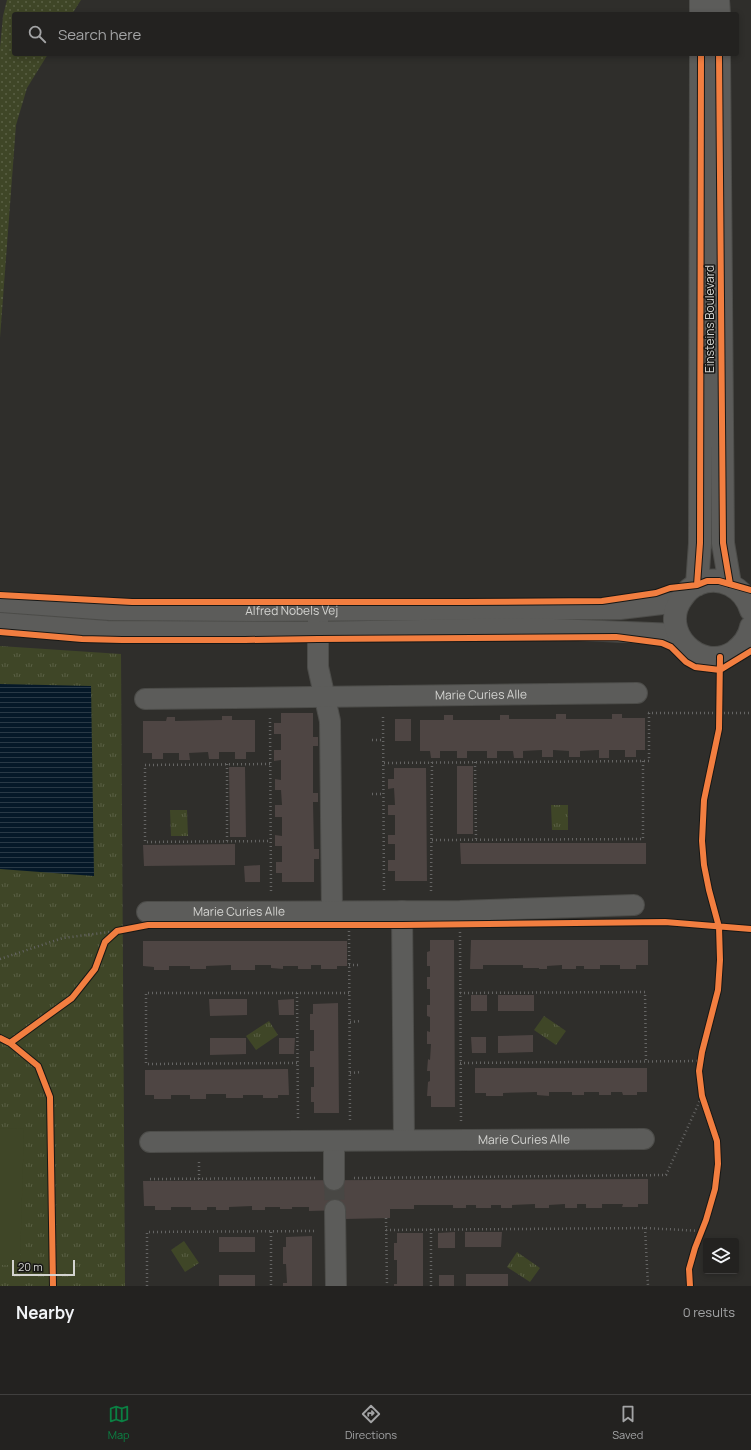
<!DOCTYPE html>
<style>
body{margin:0;font-family:Manrope,sans-serif;background:#2f2f2d;color:#f1f3f6}
.controls{position:absolute;right:12px;bottom:12px;display:grid;overflow:hidden;border-radius:4px;box-shadow:0 2px 6px #0003}
.controls button{width:36px;height:36px;display:grid;place-items:center;padding:0;border:0;border-bottom:1px solid #403f3e;background:#232220;color:#f1f3f6;font:20px sans-serif}
.scale{position:absolute;left:12px;bottom:10px;width:63px;box-sizing:border-box;padding-left:4px;border:2px solid #d3d3d0;border-top:0;font-size:11px;line-height:14px;white-space:nowrap;color:#d3d3d0;-webkit-text-stroke:3px #171715;paint-order:stroke}
.list{margin:0;padding:0;list-style:none}
h2{display:flex;justify-content:space-between;align-items:center;height:52px;margin:0;padding:0 16px;font-size:17px}
h2 small{font-size:13px;font-weight:400;color:#a3a4a5}
.icon{flex:none;width:22px;height:22px;fill:none;stroke:currentColor;stroke-width:2;stroke-linecap:round;stroke-linejoin:round}
.map{position:relative;flex:none;width:751px;height:1286px;overflow:hidden}
.search{position:absolute;background:#232220;box-shadow:0 2px 6px #0003;left:12px;right:12px;top:12px;height:44px;display:flex;align-items:center;gap:10px;box-sizing:border-box;padding:0 14px;border-radius:4px;color:#a3a4a5;font-size:15px}
.sheet{height:108px;background:#232220}
nav{display:flex;justify-content:space-around;align-items:center;box-sizing:border-box;height:56px;border-top:1px solid #403f3e;background:#232220;font-size:11px;color:#a3a4a5}
nav a{display:grid;justify-items:center;gap:2px}
nav .on{color:#0b8043}
.map>svg:first-child{display:block}
.grass{fill:url(#grass-dots)}
.park{fill:url(#park-tufts)}
.pitch{fill:#3f4627}
.water{fill:url(#water-rules)}
.building{fill:#4e4543}
.lines{fill:none;stroke-linecap:round;stroke-linejoin:round}
.street-tunnel{stroke:#484744;stroke-width:20;stroke-dasharray:20 10;stroke-linecap:butt}
.street-casing{stroke:#4c4c49;stroke-width:22}
.secondary-casing{stroke:#4c4c49;stroke-width:24}
.path{stroke:#656564;stroke-width:2.5;stroke-dasharray:1 3;stroke-linecap:butt}
.street{stroke:#5c5c5a;stroke-width:20}
.secondary{stroke:#5c5c5a;stroke-width:22}
.cycleway-casing{stroke:#171715;stroke-width:8}
.cycleway{stroke:#f27e40;stroke-width:6}
.labels{text-anchor:middle;stroke-width:3;stroke-linejoin:round;paint-order:stroke}
.street-label{font-size:12px;fill:#d3d3d0;stroke:#171715}
</style>
<div class="map">
<svg width="751" height="1286" viewBox="0 0 751 1286">
<defs>
<pattern id="grass-dots" width="8" height="8" patternUnits="userSpaceOnUse"><rect width="8" height="8" fill="#3f4627"/><path d="M2 2h.1M6 6h.1" fill="none" stroke="#5a6045" stroke-width="1.8" stroke-linecap="round"/></pattern>
<pattern id="park-tufts" width="24" height="20" patternUnits="userSpaceOnUse"><rect width="24" height="20" fill="#3f4627"/><path d="M3 7l-1-3M5 7V3M7 7l1-3M15 17l-1-3M17 17v-4M19 17l1-3" fill="none" stroke="#5a6045"/></pattern>
<pattern id="water-rules" width="6" height="5" patternUnits="userSpaceOnUse"><rect width="6" height="5" fill="#051828"/><path d="M0 2.5h6" fill="none" stroke="#293946"/></pattern>
</defs>
<rect width="100%" height="100%" fill="#2f2e2b"/>
<!-- grass -->
<path class="grass" d="M 7,0 L 81,0 L 72,14 L 14,14 L 14,54 L 48,54 L 27,88 L 16,125 L 0,338 L 0,48 L 3,16 Z"/>
<!-- park -->
<path class="park" d="M 0,646 L 121,654 L 125,1286 L 0,1286 Z
M 551,805 L 568,805 L 568,830 L 552,830 Z
M 170,810 L 187,810 L 188,836 L 171,836 Z
M 544,1016 L 566,1031 L 556,1045 L 534,1030 Z
M 269,1021 L 278,1035 L 256,1050 L 246,1036 Z
M 184,1241 L 199,1263 L 185,1272 L 171,1250 Z
M 517,1252 L 540,1268 L 530,1282 L 507,1267 Z"/>
<!-- pitch -->
<path class="pitch" d="M 24,1128 L 20,1265 L 0,1265 L 0,1129 Z"/>
<!-- water -->
<path class="water" d="M 0,684 L 91,686 L 94,876 L 0,869 Z"/>
<!-- building -->
<path class="building" d="M 281,713 L 313,713 L 313,737 L 318,737 L 318,746 L 313,746 L 313,793 L 318,793 L 318,802 L 313,802 L 314,849 L 319,849 L 319,859 L 314,859 L 314,882 L 282,882 L 282,873 L 276,873 L 276,862 L 282,862 L 282,846 L 275,846 L 275,835 L 282,836 L 282,817 L 275,817 L 275,805 L 282,805 L 281,790 L 275,790 L 275,779 L 281,780 L 281,760 L 274,761 L 274,750 L 281,750 L 281,734 L 274,734 L 274,723 L 281,723 Z
M 556,714 L 566,714 L 566,719 L 612,719 L 612,714 L 622,714 L 622,718 L 645,718 L 645,750 L 636,750 L 636,757 L 625,757 L 625,750 L 609,750 L 609,758 L 599,758 L 599,750 L 580,751 L 580,757 L 569,757 L 569,751 L 553,750 L 553,757 L 542,757 L 542,750 L 523,751 L 523,758 L 514,758 L 513,751 L 497,751 L 497,758 L 487,758 L 487,751 L 467,751 L 467,758 L 457,758 L 457,751 L 440,751 L 440,758 L 431,758 L 430,751 L 420,751 L 420,720 L 444,720 L 444,715 L 453,715 L 453,720 L 500,720 L 500,715 L 509,715 L 509,719 L 556,719 Z
M 222,716 L 232,716 L 232,720 L 255,720 L 255,752 L 246,752 L 246,759 L 235,759 L 235,752 L 219,752 L 219,759 L 209,759 L 208,752 L 189,753 L 190,760 L 179,760 L 179,753 L 163,753 L 163,759 L 152,759 L 152,753 L 143,753 L 143,721 L 166,721 L 167,717 L 175,717 L 175,721 L 222,720 Z
M 395,719 L 411,719 L 411,741 L 395,741 Z
M 457,766 L 473,766 L 473,834 L 457,834 Z
M 229,767 L 245,767 L 246,837 L 230,837 Z
M 394,768 L 426,768 L 427,881 L 395,881 L 395,871 L 388,871 L 388,860 L 395,860 L 395,844 L 388,844 L 388,835 L 395,835 L 395,815 L 388,815 L 388,805 L 395,805 L 394,788 L 388,789 L 388,779 L 394,779 Z
M 460,843 L 646,843 L 646,864 L 461,864 Z
M 235,844 L 235,865 L 144,866 L 143,845 Z
M 260,865 L 260,882 L 245,882 L 244,866 Z
M 430,940 L 454,940 L 455,1107 L 431,1107 L 431,1096 L 427,1096 L 428,1082 L 430,1081 L 430,1071 L 427,1071 L 428,1059 L 430,1060 L 431,1044 L 427,1044 L 427,1031 L 430,1032 L 430,1017 L 427,1016 L 427,1005 L 430,1005 L 430,989 L 427,989 L 427,977 L 430,977 L 430,966 L 427,966 L 427,952 L 430,951 Z
M 471,940 L 648,940 L 648,965 L 636,965 L 636,969 L 620,969 L 620,965 L 600,965 L 600,969 L 584,969 L 584,966 L 576,966 L 576,969 L 562,969 L 562,965 L 547,966 L 547,969 L 539,969 L 539,968 L 523,968 L 523,965 L 483,965 L 483,969 L 470,969 Z
M 143,941 L 347,941 L 347,966 L 337,966 L 337,969 L 321,969 L 321,965 L 311,965 L 311,969 L 298,969 L 298,966 L 283,966 L 283,969 L 271,968 L 271,965 L 255,965 L 255,970 L 231,970 L 231,965 L 206,966 L 206,969 L 190,969 L 190,966 L 169,966 L 169,970 L 154,970 L 154,967 L 143,966 Z
M 471,995 L 487,995 L 487,1011 L 471,1011 Z
M 498,995 L 534,995 L 534,1011 L 498,1011 Z
M 209,999 L 247,999 L 247,1015 L 210,1016 Z
M 294,999 L 294,1015 L 279,1015 L 278,1000 Z
M 338,1003 L 339,1113 L 314,1113 L 314,1102 L 311,1102 L 311,1087 L 314,1087 L 314,1067 L 310,1067 L 310,1051 L 314,1051 L 314,1030 L 310,1030 L 310,1014 L 313,1014 L 313,1004 Z
M 533,1035 L 533,1052 L 498,1053 L 498,1036 Z
M 471,1037 L 486,1037 L 486,1053 L 472,1053 Z
M 210,1038 L 246,1038 L 246,1054 L 210,1055 Z
M 279,1038 L 295,1038 L 294,1054 L 279,1054 Z
M 475,1068 L 647,1068 L 647,1092 L 637,1092 L 637,1095 L 623,1095 L 622,1092 L 611,1092 L 611,1095 L 599,1095 L 599,1092 L 584,1092 L 584,1095 L 572,1095 L 572,1092 L 549,1092 L 549,1096 L 537,1095 L 537,1092 L 503,1093 L 503,1096 L 486,1096 L 486,1093 L 475,1093 Z
M 288,1069 L 289,1095 L 278,1095 L 278,1098 L 263,1098 L 263,1095 L 243,1095 L 243,1098 L 226,1098 L 226,1094 L 206,1094 L 206,1099 L 190,1099 L 190,1095 L 171,1095 L 171,1099 L 154,1099 L 154,1095 L 145,1095 L 145,1070 Z
M 648,1179 L 648,1204 L 638,1204 L 638,1207 L 622,1207 L 623,1204 L 602,1204 L 602,1208 L 586,1208 L 586,1204 L 577,1204 L 577,1208 L 565,1208 L 565,1204 L 549,1205 L 549,1208 L 535,1208 L 535,1204 L 512,1205 L 512,1208 L 501,1208 L 501,1205 L 491,1205 L 491,1208 L 476,1208 L 476,1205 L 466,1205 L 466,1208 L 453,1208 L 453,1205 L 414,1205 L 414,1209 L 390,1209 L 390,1218 L 345,1219 L 345,1210 L 309,1211 L 309,1207 L 292,1207 L 292,1209 L 280,1209 L 280,1207 L 265,1207 L 265,1210 L 252,1210 L 252,1206 L 229,1207 L 229,1210 L 216,1210 L 216,1207 L 207,1207 L 207,1210 L 191,1210 L 191,1207 L 171,1207 L 171,1210 L 155,1210 L 155,1206 L 144,1206 L 143,1181 Z
M 455,1232 L 455,1248 L 438,1248 L 438,1233 Z
M 465,1232 L 502,1232 L 501,1247 L 465,1247 Z
M 397,1233 L 423,1233 L 423,1286 L 394,1286 L 394,1284 L 397,1284 L 397,1260 L 394,1260 L 394,1243 L 397,1243 Z
M 312,1236 L 312,1286 L 283,1286 L 283,1283 L 287,1283 L 286,1264 L 283,1264 L 283,1247 L 286,1247 L 286,1237 Z
M 219,1237 L 255,1237 L 255,1252 L 219,1252 Z
M 466,1274 L 508,1274 L 508,1286 L 466,1286 Z
M 219,1275 L 255,1275 L 255,1286 L 219,1286 Z
M 439,1275 L 454,1275 L 454,1286 L 439,1286 Z"/>
<g class="lines">
<!-- street-tunnel -->
<path class="street-tunnel" d="M 334,1180 L 335,1210"/>
<defs>
<g id="street">
<path id="s1" d="M 0,602 L 110,610 L 253,611 L 620,609 L 679,602"/>
<path d="M 318,619 L 318,667 L 330,721 L 332,912"/>
<path d="M 0,623 L 107,631 L 318,632 L 529,628 L 677,634"/>
<path id="s2" d="M 145,699 L 637,693"/>
<path d="M 402,911 L 404,1140"/>
<path id="s3" d="M 147,912 L 460,911 L 634,905"/>
<path d="M 334,1141 L 334,1180"/>
<path id="s4" d="M 150,1142 L 644,1139"/>
<path d="M 335,1210 L 336,1286"/>
</g>
<path id="secondary" d="M 718,0 L 719,14
M 701,14 L 701,0
M 719,54 L 723,543 L 730,584
M 697,585 L 700,543 L 701,54
M 751,610 C 744,588 721,574 698,584 C 691,587 686,592 682,598 C 658,631 700,674 734,652 C 742,646 749,638 751,627"/>
</defs>
<!-- street casing -->
<use href="#street" class="street-casing"/>
<!-- secondary casing -->
<use href="#secondary" class="secondary-casing"/>
<!-- path -->
<path class="path" d="M 648,713 L 751,713
M 383,717 L 384,892
M 270,718 L 271,891
M 372,740 L 383,740
M 475,762 L 476,840
M 384,763 L 649,761 L 649,713
M 227,764 L 227,842
M 270,764 L 145,765 L 145,842 L 271,841
M 372,794 L 384,794
M 432,840 L 643,839 L 643,761
M 431,891 L 432,762
M 349,931 L 350,1120
M 460,932 L 461,1121
M 0,959 L 63,938 L 117,931
M 349,965 L 361,965
M 297,993 L 298,1120
M 460,993 L 645,992 L 646,1062
M 350,1022 L 361,1021
M 297,1063 L 146,1064 L 146,993 L 350,993
M 460,1063 L 701,1061
M 350,1073 L 362,1072
M 354,1178 L 666,1175 L 702,1096
M 150,1179 L 315,1178
M 199,1179 L 199,1161
M 386,1218 L 387,1286
M 645,1228 L 648,1286
M 431,1229 L 431,1286
M 386,1230 L 645,1228 L 702,1231
M 271,1232 L 271,1286
M 147,1286 L 147,1232 L 315,1231
M 687,1286 L 690,1282"/>
<!-- street -->
<use href="#street" class="street"/>
<!-- secondary -->
<use href="#secondary" class="secondary"/>
<defs>
<path id="cycleway" d="M 719,54 L 723,543 L 730,584
M 697,585 L 700,543 L 701,54
M 0,595 L 132,602 L 464,602 L 602,601 L 656,593 L 670,588 L 697,585 L 707,581 L 719,581 L 751,590
M 0,632 L 82,639 L 122,640 L 245,640 L 318,639 L 616,637 L 662,643 L 671,647 L 686,662 L 695,667 L 720,670 L 751,651
M 0,1038 L 10,1043 L 38,1066 L 50,1097 L 53,1286
M 10,1043 L 72,998 L 95,969 L 105,942 L 117,931 L 148,925 L 402,925 L 665,922 L 751,929
M 690,1286 L 689,1269 L 695,1248 L 706,1220 L 715,1189 L 718,1164 L 717,1141 L 702,1096 L 699,1071 L 702,1052 L 718,990 L 720,960 L 719,927 L 709,890 L 704,865 L 702,841 L 704,800 L 719,729 L 720,657"/>
</defs>
<!-- cycleway casing -->
<use href="#cycleway" class="cycleway-casing"/>
<!-- cycleway -->
<use href="#cycleway" class="cycleway"/>
</g>
<g class="labels">
<!-- street labels -->
<g class="street-label">
<text transform="translate(710 319) rotate(-90)" y="4">Einsteins Boulevard</text>
<text dy="4" stroke="none"><textPath href="#s1" startOffset="292">Alfred Nobels Vej</textPath></text>
<text dy="4" stroke="none"><textPath href="#s2" startOffset="336">Marie Curies Alle</textPath></text>
<text dy="4" stroke="none"><textPath href="#s3" startOffset="92">Marie Curies Alle</textPath></text>
<text dy="4" stroke="none"><textPath href="#s4" startOffset="374">Marie Curies Alle</textPath></text>
</g>
</g>
</svg>
<div class="controls">
<button><svg class="icon" aria-label="layers" viewBox="0 0 24 24"><path d="M12 4l9 5-9 5-9-5zM3 14l9 5 9-5"/></svg></button>
</div>
<div class="scale">20 m</div>
<div class="search"><svg class="icon" aria-label="search" viewBox="0 0 24 24"><circle cx="10" cy="10" r="6"/><path d="M15 15l6 6"/></svg>Search here</div>
</div>
<section class="sheet">
<h2>Nearby<small>0 results</small></h2>
<ul class="list">
</ul>
</section>
<nav>
<a class="on"><svg class="icon" aria-label="map" viewBox="0 0 24 24"><path d="M3 6l6-2 6 2 6-2v14l-6 2-6-2-6 2zM9 4v14M15 6v14"/></svg>Map</a>
<a><svg class="icon" aria-label="directions" viewBox="0 0 24 24"><path d="M12 3l9 9-9 9-9-9zM9 14v-3h6M13 9l2 2-2 2"/></svg>Directions</a>
<a><svg class="icon" aria-label="saved" viewBox="0 0 24 24"><path d="M7 4h10v16l-5-4-5 4z"/></svg>Saved</a>
</nav>
